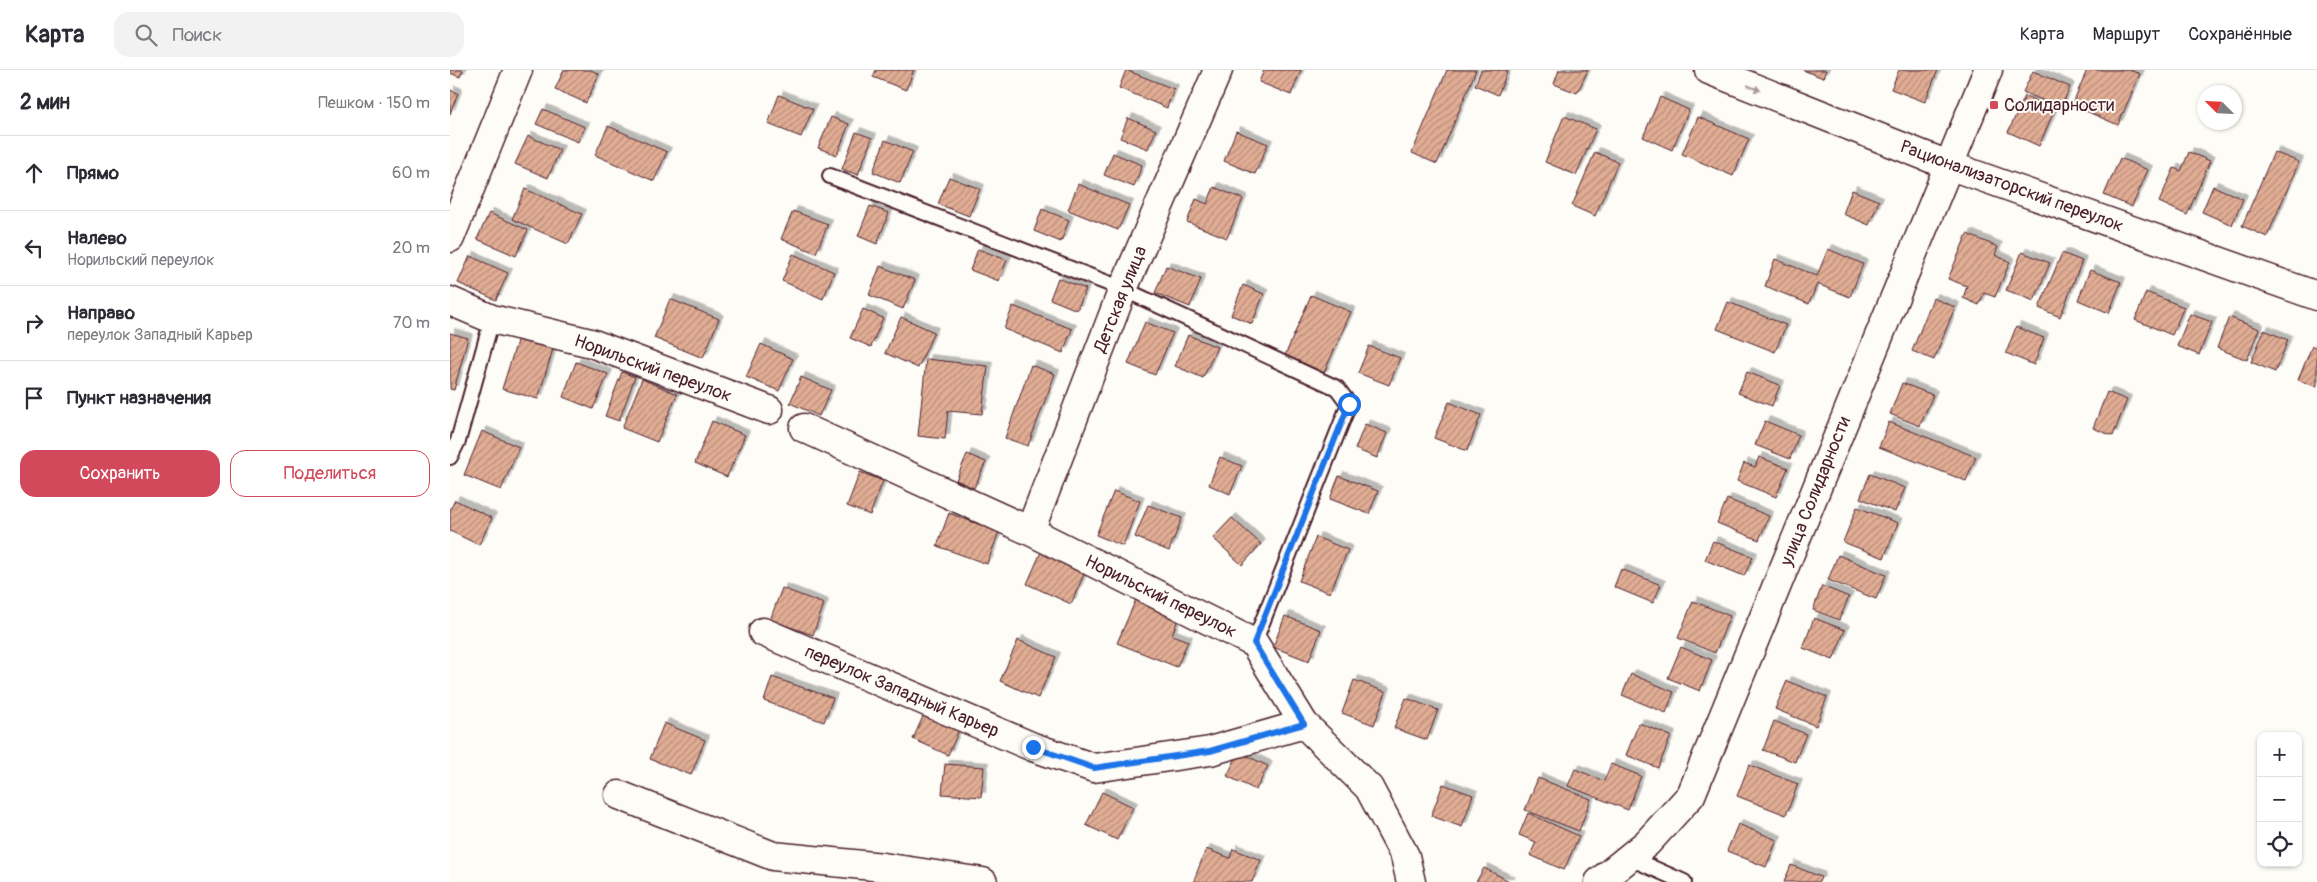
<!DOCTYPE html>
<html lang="ru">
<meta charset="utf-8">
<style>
body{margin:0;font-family:Pangolin,sans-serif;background:#f2f2f3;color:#2b2b33}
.controls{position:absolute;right:15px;bottom:15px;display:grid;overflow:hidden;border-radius:10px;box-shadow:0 1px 4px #0004}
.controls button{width:45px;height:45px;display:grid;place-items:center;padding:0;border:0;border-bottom:1px solid #e1e1e2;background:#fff;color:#2b2b33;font:25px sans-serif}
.compass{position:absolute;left:1747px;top:15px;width:45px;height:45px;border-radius:50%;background:#fff;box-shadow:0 1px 4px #0004;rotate:294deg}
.stop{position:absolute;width:15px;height:15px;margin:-11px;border:4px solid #1a73e8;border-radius:50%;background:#fff}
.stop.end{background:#1a73e8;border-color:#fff;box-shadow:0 1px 5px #0008}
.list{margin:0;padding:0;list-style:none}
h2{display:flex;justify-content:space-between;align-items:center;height:65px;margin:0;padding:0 20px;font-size:21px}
h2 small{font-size:16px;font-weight:400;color:#7c7c81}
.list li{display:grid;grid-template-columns:32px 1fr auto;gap:15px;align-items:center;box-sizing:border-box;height:75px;padding:0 20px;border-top:1px solid #e1e1e2}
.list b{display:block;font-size:19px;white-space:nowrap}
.list p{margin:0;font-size:16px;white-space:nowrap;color:#7c7c81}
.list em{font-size:16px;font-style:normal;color:#7c7c81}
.actions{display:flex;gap:10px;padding:15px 20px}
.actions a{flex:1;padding:11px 0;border:1px solid #d1495b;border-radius:15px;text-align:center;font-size:18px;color:#d1495b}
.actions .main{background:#d1495b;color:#fff}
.icon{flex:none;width:28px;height:28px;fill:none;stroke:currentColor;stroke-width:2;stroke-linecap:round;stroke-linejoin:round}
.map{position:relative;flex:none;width:1867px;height:812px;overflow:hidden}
header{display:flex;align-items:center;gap:30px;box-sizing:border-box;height:70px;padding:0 25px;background:#fff;border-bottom:1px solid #e1e1e2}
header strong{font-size:24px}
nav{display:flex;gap:28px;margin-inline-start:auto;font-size:18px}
.search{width:350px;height:45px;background:#f2f2f3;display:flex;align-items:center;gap:12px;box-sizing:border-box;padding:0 18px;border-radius:15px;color:#7c7c81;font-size:19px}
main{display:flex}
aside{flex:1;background:#fff}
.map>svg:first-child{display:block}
.building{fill:url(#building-hatch);stroke:#4a1f2b;filter:url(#shadow)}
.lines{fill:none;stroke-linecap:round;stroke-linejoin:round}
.lane-casing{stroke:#4a1f2b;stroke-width:18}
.street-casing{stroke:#4a1f2b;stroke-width:31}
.lane{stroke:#fdfcf7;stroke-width:14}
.street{stroke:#fdfcf7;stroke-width:28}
.oneway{fill:#ac999b}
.route{stroke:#1a73e8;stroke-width:6}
.poi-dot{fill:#d1495b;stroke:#fdfcf7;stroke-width:2}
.labels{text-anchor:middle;stroke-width:4;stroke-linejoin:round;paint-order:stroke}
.poi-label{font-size:18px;fill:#4a1f2b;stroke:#fdfcf7;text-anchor:start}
.street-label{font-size:18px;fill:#4a1f2b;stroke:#fdfcf7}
</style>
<header>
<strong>Карта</strong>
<div class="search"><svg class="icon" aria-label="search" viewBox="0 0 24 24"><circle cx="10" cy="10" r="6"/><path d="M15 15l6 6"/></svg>Поиск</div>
<nav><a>Карта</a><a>Маршрут</a><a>Сохранённые</a></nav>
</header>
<main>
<aside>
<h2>2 мин<small>Пешком · 150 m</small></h2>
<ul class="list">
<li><svg class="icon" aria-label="ahead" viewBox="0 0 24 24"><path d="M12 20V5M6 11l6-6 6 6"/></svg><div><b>Прямо</b></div><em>60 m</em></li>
<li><svg class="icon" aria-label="left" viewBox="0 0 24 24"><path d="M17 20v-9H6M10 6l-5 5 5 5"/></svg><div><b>Налево</b><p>Норильский переулок</p></div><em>20 m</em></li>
<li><svg class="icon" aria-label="right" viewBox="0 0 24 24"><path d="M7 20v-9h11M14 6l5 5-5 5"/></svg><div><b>Направо</b><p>переулок Западный Карьер</p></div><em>70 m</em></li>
<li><svg class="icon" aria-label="arrive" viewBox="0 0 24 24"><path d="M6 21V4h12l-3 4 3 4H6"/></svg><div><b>Пункт назначения</b></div></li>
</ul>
<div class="actions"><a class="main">Сохранить</a><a>Поделиться</a></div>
</aside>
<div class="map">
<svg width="1867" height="812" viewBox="0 0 1867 812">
<defs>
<pattern id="building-hatch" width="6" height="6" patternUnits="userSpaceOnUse" patternTransform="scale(1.25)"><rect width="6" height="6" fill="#e1ad94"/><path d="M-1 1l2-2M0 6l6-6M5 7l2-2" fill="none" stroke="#b88c79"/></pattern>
<filter id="shadow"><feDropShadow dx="4.5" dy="-4.5" stdDeviation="0" flood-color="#0004"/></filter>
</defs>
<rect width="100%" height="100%" fill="#fdfcf7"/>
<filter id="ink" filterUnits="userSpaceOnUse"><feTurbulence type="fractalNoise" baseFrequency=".02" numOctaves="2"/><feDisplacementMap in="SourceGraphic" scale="10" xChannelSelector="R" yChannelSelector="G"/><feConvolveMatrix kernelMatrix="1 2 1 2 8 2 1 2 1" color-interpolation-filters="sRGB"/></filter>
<g filter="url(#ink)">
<!-- building -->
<path class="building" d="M 0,0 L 13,0 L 10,7 L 0,3 Z
M 114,0 L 141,0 L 149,4 L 136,33 L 105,19 Z
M 426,0 L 464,0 L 456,20 L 423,7 Z
M 676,0 L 724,19 L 717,38 L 669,18 Z
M 814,0 L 851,0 L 841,25 L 809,12 Z
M 997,0 L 1026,0 L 987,94 L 962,83 Z
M 1031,0 L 1058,0 L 1048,25 L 1025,15 Z
M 1109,0 L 1138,0 L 1127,23 L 1104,14 Z
M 1353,0 L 1376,0 L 1373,8 Z
M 1449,0 L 1488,0 L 1475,32 L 1441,19 Z
M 1637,0 L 1680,0 L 1690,4 L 1668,55 L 1622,35 Z
M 1583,1 L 1620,17 L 1611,38 L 1573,22 Z
M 0,20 L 8,23 L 0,44 Z
M 329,25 L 363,39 L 351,67 L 318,54 Z
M 1575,26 L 1605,39 L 1589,76 L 1558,62 Z
M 1210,27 L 1239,40 L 1222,80 L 1193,67 Z
M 93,39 L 135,57 L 128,72 L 86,54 Z
M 1114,46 L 1146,59 L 1126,105 L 1095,92 Z
M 381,47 L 399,54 L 387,85 L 368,78 Z
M 1248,47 L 1299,69 L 1283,106 L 1232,84 Z
M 678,48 L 706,60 L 698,79 L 670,68 Z
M 158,56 L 217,82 L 204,111 L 145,85 Z
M 786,61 L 818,74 L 805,104 L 774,91 Z
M 406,62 L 422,68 L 408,105 L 392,99 Z
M 78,66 L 110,80 L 98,108 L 65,94 Z
M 435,70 L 463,82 L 450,113 L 423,102 Z
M 1145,82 L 1168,92 L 1145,146 L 1122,136 Z
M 1739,82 L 1760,91 L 1737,145 L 1709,132 L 1724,98 L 1731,101 Z
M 1824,82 L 1849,92 L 1817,167 L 1792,156 Z
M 663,83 L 692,95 L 684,117 L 654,105 Z
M 1670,88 L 1698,100 L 1682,137 L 1654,125 Z
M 499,107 L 530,119 L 519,146 L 488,134 Z
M 628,114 L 679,135 L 668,160 L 618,140 Z
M 1763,116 L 1793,129 L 1782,155 L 1752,142 Z
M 764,117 L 793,129 L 777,168 L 737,152 L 746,129 L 757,134 Z
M 75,119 L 132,144 L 118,174 L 62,149 Z
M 1402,120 L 1429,131 L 1419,155 L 1393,144 Z
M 420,136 L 439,143 L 427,174 L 408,166 Z
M 592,139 L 619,150 L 611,172 L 584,161 Z
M 343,141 L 378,154 L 366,183 L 331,169 Z
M 39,143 L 78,160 L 66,186 L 27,169 Z
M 1517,164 L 1548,177 L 1545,185 L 1560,192 L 1545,227 L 1534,223 L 1529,235 L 1513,228 L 1517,216 L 1498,209 Z
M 528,179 L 557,190 L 549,211 L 520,200 Z
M 1378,179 L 1413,194 L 1400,227 L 1367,214 L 1359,234 L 1315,216 L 1325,189 L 1367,206 Z
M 1572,182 L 1600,193 L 1584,231 L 1556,220 Z
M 1612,183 L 1632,191 L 1610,247 L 1589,238 Z
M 343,184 L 384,202 L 373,229 L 332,211 Z
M 20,186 L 58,203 L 46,230 L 8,213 Z
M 430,196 L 465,210 L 453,239 L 419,225 Z
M 716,196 L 751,209 L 740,237 L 705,223 Z
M 1640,200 L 1671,212 L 1659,243 L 1628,230 Z
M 608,208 L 636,219 L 627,240 L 600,229 Z
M 793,215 L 814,224 L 802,254 L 781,245 Z
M 1696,222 L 1734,237 L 1722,265 L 1685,250 Z
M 861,225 L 901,242 L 873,305 L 834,288 Z
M 1483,228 L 1505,237 L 1484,290 L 1462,281 Z
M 220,229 L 269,249 L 253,288 L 204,268 Z
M 1278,232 L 1336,255 L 1325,282 L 1267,259 Z
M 563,236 L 622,259 L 613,283 L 554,259 Z
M 413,239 L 433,248 L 421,277 L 400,268 Z
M 1740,244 L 1762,252 L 1749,285 L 1727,276 Z
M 451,247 L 484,262 L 468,298 L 435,283 Z
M 1779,247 L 1809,259 L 1797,290 L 1767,278 Z
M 695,252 L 723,263 L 705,305 L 678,294 Z
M 1566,257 L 1594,268 L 1584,295 L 1556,283 Z
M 1814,260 L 1838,270 L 1825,302 L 1801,292 Z
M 0,263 L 18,268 L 4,320 L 0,319 Z
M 738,265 L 767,277 L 753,308 L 725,296 Z
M 68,268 L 103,279 L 88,329 L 52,319 Z
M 311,274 L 343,289 L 329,321 L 296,307 Z
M 919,276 L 950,288 L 939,315 L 908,303 Z
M 1862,276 L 1867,278 L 1867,317 L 1848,310 Z
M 476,289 L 538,296 L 532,344 L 498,341 L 495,369 L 468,366 Z
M 126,292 L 158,304 L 143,339 L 113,327 Z
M 581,295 L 605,304 L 578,376 L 555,368 Z
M 172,302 L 185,307 L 169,351 L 155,346 Z
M 1297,302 L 1330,315 L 1322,336 L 1288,323 Z
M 351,307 L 381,320 L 369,346 L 340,333 Z
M 192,309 L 227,324 L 207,372 L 172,358 Z
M 1452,313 L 1483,325 L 1470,356 L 1440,344 Z
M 1657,322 L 1677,330 L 1663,366 L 1643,358 Z
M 999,332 L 1031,345 L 1017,381 L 984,368 Z
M 262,351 L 295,365 L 277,407 L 245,393 Z
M 1315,351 L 1349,365 L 1340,389 L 1305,375 Z
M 1439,352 L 1526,387 L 1516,411 L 1429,377 Z
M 915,354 L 937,363 L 927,388 L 905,379 Z
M 32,361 L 69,377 L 51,420 L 14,405 Z
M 517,384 L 536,392 L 524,418 L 506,410 Z
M 770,387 L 792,396 L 780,424 L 759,415 Z
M 1309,387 L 1338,398 L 1326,427 L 1287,411 L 1294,393 L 1305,397 Z
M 410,402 L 433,411 L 420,445 L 397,436 Z
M 1420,404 L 1455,418 L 1445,442 L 1410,428 Z
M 889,406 L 928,421 L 919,444 L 880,429 Z
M 664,421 L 690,431 L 673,476 L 646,465 Z
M 1277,429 L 1319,446 L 1309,470 L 1267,453 Z
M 5,430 L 42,448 L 29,475 L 0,461 L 0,440 Z
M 698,435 L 732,448 L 719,481 L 685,467 Z
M 1407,437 L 1448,453 L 1434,488 L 1393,472 Z
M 499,443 L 549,462 L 537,494 L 487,476 Z
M 782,448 L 811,474 L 792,495 L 763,468 Z
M 866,467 L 898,480 L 880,523 L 849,511 Z
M 1263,471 L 1303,487 L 1294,506 L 1255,490 Z
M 591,482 L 635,502 L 621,534 L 577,514 Z
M 1388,485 L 1436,505 L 1426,529 L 1378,510 Z
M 1171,499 L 1211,515 L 1203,533 L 1164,517 Z
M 1372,516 L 1399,527 L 1389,550 L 1363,540 Z
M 332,518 L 374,534 L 363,565 L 320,550 Z
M 687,527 L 730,544 L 722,565 L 738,571 L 727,597 L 667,573 Z
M 1243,531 L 1280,546 L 1265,583 L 1228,568 Z
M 835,546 L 871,560 L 859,591 L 823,577 Z
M 1364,548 L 1395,560 L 1383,590 L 1353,578 Z
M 568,570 L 606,587 L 588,628 L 550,611 Z
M 1231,577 L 1262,590 L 1250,621 L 1218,608 Z
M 1181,604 L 1224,622 L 1216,643 L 1172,625 Z
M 322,607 L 383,628 L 374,652 L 314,631 Z
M 904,610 L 936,622 L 924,655 L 892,643 Z
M 1337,611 L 1377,627 L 1366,656 L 1325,639 Z
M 956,628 L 988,640 L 977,670 L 944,658 Z
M 475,642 L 510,658 L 498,685 L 463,669 Z
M 1324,651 L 1356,664 L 1345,692 L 1313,680 Z
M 214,653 L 255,670 L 241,705 L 200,689 Z
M 1189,653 L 1221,666 L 1208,698 L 1176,685 Z
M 789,682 L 818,696 L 806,720 L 777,706 Z
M 495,694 L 534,697 L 531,727 L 492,724 Z
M 1161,694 L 1191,706 L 1178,740 L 1118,716 L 1125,699 L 1154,711 Z
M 1299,695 L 1348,714 L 1336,745 L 1287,726 Z
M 1088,708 L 1141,729 L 1129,761 L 1075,740 Z
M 993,714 L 1023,725 L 1012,757 L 981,746 Z
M 652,722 L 683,737 L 667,770 L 636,755 Z
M 1078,743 L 1129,766 L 1114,800 L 1080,785 L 1086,772 L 1069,765 Z
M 1288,754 L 1327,770 L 1316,797 L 1277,781 Z
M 756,779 L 780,788 L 783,779 L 811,790 L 802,812 L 749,812 L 744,810 Z
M 1341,795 L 1371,807 L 1369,812 L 1334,812 Z
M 1034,798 L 1061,812 L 1026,812 Z"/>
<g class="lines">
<defs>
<path id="lane" d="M 380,106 L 673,219 L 887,318 L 899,334 L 804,573
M 0,387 L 8,371 L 42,249
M 1180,788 L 1234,812"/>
<path id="street" d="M 1259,0 L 1498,95 L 1867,226
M 0,168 L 68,0
M 0,231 L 42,249 L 141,273 L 319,340
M 354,358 L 580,461 L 804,573 L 854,654 L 919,718 L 955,786 L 961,812
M 580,461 L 673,219 L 768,0
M 313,562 L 583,677 L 644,698 L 760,681 L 854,654
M 169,725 L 323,786 L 433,797 L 533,812
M 1149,812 L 1197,773 L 1241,725 L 1538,0"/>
</defs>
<!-- lane casing -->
<use href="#lane" class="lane-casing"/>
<!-- street casing -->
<use href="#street" class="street-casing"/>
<!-- lane -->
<use href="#lane" class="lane"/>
<!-- street -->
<use href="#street" class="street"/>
</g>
<!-- one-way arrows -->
<defs><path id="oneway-solid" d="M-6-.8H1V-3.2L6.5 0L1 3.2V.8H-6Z" transform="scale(1.25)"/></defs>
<use class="oneway" href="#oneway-solid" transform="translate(1304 18) rotate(22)"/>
</g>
<g class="lines" filter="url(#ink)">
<!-- route -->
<path class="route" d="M 583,677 L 644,698 L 760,681 L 854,654 L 804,573 L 899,334"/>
</g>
<!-- markers -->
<rect class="poi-dot" x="1539" y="30" width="10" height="10" rx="2.5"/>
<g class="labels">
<!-- poi labels -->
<g class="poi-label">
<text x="1554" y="41">Солидарности</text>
</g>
<!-- street labels -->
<g class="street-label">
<text transform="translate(1562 116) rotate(20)" y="6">Рационализаторский переулок</text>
<text transform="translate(670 229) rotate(-68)" y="6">Детская улица</text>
<text transform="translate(203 298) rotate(20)" y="6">Норильский переулок</text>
<text transform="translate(1365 421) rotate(-68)" y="6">улица Солидарности</text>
<text transform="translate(711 526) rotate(26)" y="6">Норильский переулок</text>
<text transform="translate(452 621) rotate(23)" y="6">переулок Западный Карьер</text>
</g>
</g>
</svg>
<div class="controls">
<button>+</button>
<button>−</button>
<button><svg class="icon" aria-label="locate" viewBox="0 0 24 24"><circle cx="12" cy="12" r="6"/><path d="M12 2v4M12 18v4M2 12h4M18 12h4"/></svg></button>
</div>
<svg class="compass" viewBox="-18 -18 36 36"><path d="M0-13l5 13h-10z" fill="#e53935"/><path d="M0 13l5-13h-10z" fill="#7c7c81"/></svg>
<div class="stop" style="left:899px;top:334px"></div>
<div class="stop end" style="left:583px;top:677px"></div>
</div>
</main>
